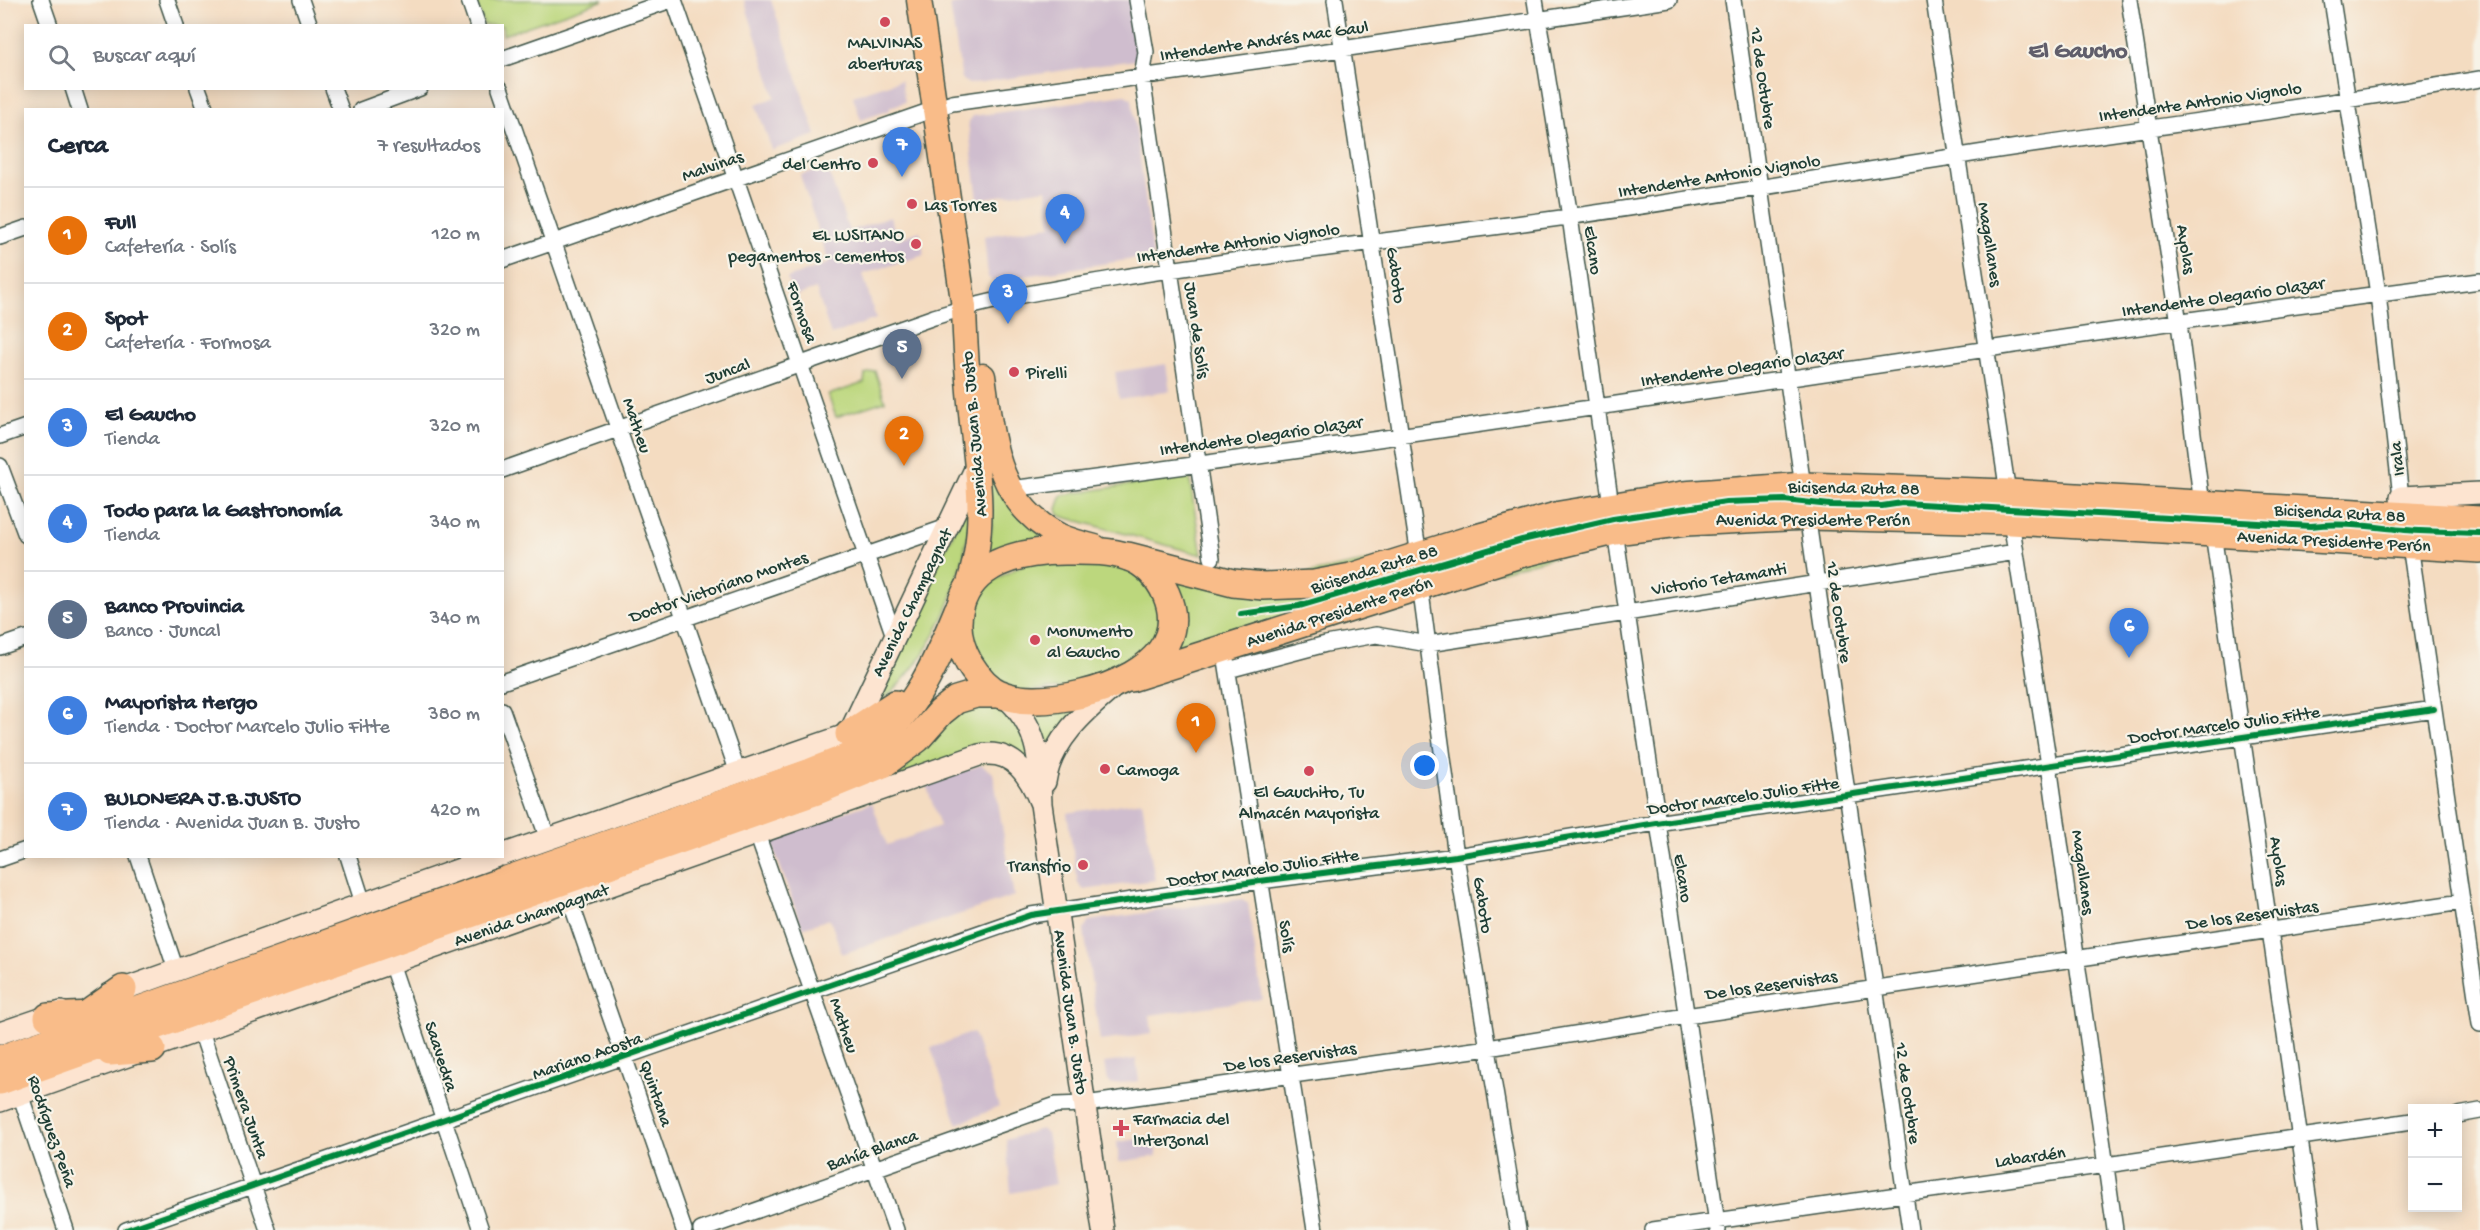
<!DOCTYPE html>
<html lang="es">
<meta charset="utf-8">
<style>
body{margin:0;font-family:"Gochi Hand",sans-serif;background:#f6f6f7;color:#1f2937}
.controls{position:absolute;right:18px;bottom:18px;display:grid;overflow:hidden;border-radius:0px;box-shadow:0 3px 15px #0003}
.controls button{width:54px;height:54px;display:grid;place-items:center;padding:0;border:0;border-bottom:2px solid #e0e1e3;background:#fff;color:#1f2937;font:30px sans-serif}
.you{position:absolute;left:1425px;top:766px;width:21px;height:21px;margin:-15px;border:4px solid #fff;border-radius:50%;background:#1a73e8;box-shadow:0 0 0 9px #1a73e833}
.badge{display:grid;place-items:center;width:39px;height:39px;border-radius:50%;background:#2563eb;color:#fff;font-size:20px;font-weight:700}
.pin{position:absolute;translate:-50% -50px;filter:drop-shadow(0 2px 3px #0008)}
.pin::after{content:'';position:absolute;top:32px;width:21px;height:18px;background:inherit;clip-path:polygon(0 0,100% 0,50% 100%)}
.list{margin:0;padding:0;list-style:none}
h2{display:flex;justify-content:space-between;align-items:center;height:78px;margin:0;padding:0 24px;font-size:26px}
h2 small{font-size:20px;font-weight:400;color:#747a83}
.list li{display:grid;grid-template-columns:39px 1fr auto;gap:18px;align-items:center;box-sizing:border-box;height:96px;padding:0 24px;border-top:2px solid #e0e1e3}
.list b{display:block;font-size:22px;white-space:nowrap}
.list p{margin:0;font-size:20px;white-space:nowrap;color:#747a83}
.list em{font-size:20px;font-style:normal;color:#747a83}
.icon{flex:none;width:33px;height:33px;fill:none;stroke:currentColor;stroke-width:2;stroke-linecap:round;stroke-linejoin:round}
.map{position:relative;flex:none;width:2480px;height:1230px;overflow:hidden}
.search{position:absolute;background:#fff;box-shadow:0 3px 15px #0003;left:24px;top:24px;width:480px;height:66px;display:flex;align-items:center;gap:15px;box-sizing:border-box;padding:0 21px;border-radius:0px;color:#747a83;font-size:22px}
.panel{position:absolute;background:#fff;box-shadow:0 3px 15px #0003;left:24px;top:108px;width:480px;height:750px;border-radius:0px}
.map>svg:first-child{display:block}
.industrial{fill:#cfbdce}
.green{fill:#bcd77d;stroke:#6e8a58;stroke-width:1.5}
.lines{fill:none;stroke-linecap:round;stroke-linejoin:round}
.street-casing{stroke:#3f5549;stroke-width:18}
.secondary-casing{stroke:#3f5549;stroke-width:24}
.primary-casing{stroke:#3f5549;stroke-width:27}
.highway-casing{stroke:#3f5549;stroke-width:30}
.street{stroke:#fff;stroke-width:15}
.secondary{stroke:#fde4d0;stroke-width:21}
.primary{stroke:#f9bc89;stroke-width:24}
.highway{stroke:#f9bc89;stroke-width:27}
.cycleway-casing{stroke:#f7f3e8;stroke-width:10}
.cycleway{stroke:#00873e;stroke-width:6}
.poi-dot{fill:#d1495b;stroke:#f7f3e8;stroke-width:2}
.labels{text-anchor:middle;stroke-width:4.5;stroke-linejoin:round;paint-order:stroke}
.street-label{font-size:18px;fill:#1f3d34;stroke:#f7f3e8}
.poi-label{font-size:18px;fill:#1f3d34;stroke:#f7f3e8;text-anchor:start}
.district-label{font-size:24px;font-weight:bold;fill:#605e6b;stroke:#f7f3e8}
</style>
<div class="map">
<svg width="2480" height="1230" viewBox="0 0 2480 1230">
<rect width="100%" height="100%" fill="#f7f3e8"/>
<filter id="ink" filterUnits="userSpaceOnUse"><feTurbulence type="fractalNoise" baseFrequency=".0167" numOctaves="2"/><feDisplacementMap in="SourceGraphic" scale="12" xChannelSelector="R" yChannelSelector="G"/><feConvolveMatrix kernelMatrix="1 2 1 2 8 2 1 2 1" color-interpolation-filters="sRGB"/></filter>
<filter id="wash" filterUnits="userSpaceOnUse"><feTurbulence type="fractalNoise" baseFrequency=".008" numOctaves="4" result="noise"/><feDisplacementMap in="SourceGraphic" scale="24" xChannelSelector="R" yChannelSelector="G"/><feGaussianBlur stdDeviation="1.35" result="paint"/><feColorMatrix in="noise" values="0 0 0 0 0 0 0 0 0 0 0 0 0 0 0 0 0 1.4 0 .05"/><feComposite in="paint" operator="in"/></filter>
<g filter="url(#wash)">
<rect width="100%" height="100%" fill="#f4dcc1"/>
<!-- industrial -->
<path class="industrial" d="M 744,0 L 771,0 L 816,135 L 772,150 L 756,105 L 775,97 Z
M 986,0 L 1132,0 L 1141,53 L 1136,60 L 969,84 L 962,80 L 950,5 Z
M 901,80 L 905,102 L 890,107 L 890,110 L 861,120 L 853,96 Z
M 1125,95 L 1132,99 L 1153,256 L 992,281 L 988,277 L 984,236 L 1051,226 L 1046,189 L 978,199 L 968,123 L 973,116 Z
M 827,167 L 849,231 L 890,217 L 898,239 L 920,231 L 924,255 L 863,274 L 876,319 L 831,335 L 816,289 L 793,297 L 787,278 L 829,263 L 800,175 Z
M 1166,364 L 1170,391 L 1119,399 L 1115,372 Z
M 981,765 L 993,773 L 1014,896 L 842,954 L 830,919 L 802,928 L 772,843 L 777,835 L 872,803 L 887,845 L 940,826 L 926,784 Z
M 1142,801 L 1155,880 L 1084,890 L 1078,884 L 1067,813 Z
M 1242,899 L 1248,903 L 1262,999 L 1150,1015 L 1152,1034 L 1100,1041 L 1084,930 L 1089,921 Z
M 973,1032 L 999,1107 L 957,1124 L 931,1048 Z
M 1136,1059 L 1139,1081 L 1110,1084 L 1107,1081 L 1104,1063 Z
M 1041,1129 L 1047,1133 L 1056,1184 L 1011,1193 L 1006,1140 Z
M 1154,1137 L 1157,1156 L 1119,1162 L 1117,1142 Z"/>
<!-- green -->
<path class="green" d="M 475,0 L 604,0 L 503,35 L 502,26 L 484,25 Z
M 875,371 L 885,401 L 836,417 L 828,395 L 864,383 L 865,374 Z
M 986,462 L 1043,539 L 988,555 L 993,518 Z
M 1189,476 L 1202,555 L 1064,517 L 1059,515 L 1057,509 L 1062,495 Z
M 1786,500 L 1784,505 L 1734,508 L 1166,662 L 1169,578 L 1234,589 L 1582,517 Z
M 968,503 C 972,520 967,536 964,553 C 950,620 918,675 864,716 Z
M 1028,562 L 1125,566 L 1155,590 L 1162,624 L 1142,656 L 1078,686 L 1019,692 L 1003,687 L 972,650 L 971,609 L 985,585 Z
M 1093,697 L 1048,752 L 1031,713 Z
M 986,701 C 1024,719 1021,730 1034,768 L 1020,756 L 864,784 L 951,710 Z"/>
</g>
<g filter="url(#ink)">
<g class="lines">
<defs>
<path id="street" d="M 41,0 L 50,26
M 167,0 L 176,26
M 301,0 L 310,26
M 469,0 L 478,26
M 674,0 L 894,636
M 1137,0 L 1146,52 L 1142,77 L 1212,558
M 1335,0 L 1419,556
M 1535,0 L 1570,217 L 1611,505
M 1733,0 L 1910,1230
M 1934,0 L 2008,493
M 2129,0 L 2179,323 L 2202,505
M 2332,0 L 2378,294 L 2401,497
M 502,59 L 671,0
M 73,88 L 80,110
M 198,88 L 206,110
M 333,88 L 341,110
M 500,88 L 738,773
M 361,110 L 420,88
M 0,237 L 26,228
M 502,260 L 952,103 L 1342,49 L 1669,0
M 0,436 L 26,427
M 0,466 L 26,535
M 502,470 L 934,317 C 994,298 1056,289 1118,278 C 1253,256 1388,241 1523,223 C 1669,204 1814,178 1959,156 C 2132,129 2307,108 2480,79
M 1010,489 C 1501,427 1989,343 2480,281
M 2011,521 L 2049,765 L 2115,1230
M 1615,531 L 1718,1230
M 2213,533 L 2313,1230
M 2410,545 L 2480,1024
M 1420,585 L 1456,856 L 1518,1230
M 0,647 L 26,638
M 1226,660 L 1315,1230
M 1228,670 L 1326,644 L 1376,635 L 1428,644 L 2016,552
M 502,682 L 947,527
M 502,710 L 548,839
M 757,834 L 896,1230
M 138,856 L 176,970
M 348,856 L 363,903
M 0,859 L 26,850
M 570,900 L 684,1230
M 391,963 L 481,1230
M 201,1031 L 268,1230
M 17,1085 L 66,1230
M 2458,1115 L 2480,1111
M 126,1230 L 1031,915 L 1260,881 L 1456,856 L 1656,823 L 2434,709
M 701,1230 L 1056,1105 L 1085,1104 L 1488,1048 L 1686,1016 L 2462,902
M 1653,1230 L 2412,1121"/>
<path id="secondary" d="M 2410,545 L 2404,530 L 2401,497 L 2480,493
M 1005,696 C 1040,730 1039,758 1041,804 L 1103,1230
M 1045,782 C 1051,741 1084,712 1115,686
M 502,855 L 849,734 L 977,465
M 110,994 L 497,856
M 0,1033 L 61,1012
M 0,1101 L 979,755 C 1013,748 1030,776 1041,804"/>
<path id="primary" d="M 919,0 L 964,307 C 965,346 968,384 972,423 C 979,481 987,535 966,592
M 983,376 C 992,438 996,504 1060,536 C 1071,541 1083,544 1095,547"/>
<path id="highway" d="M 1065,551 C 1085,551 1109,550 1128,557 C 1145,562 1159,578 1166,594 C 1198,668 1087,701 1033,700 C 1023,700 1011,698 1002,695 C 988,689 977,676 969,663 C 948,626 957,583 998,563 C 1018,554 1042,551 1065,551 Z
M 1128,556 L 1233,583 L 1263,586 L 1314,584 L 1351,577 L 1469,540 L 1560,515 L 1683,495 L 1804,486 L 2008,493 L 2480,520
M 1131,678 L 1520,554 L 1615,531 L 1686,522 L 1808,516 L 2011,521 L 2480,549
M 849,734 L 895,704
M 48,1017 L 91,1015
M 72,1025 L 123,989
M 110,1052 L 152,1049
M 0,1059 L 811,772 C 832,763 855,756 874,742 C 917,710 938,658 958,610
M 0,1081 L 817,791 L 883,764 L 917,739 L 941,712 L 956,700 L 976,694 L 1001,694"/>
</defs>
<!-- street casing -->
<use href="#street" class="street-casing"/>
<!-- secondary casing -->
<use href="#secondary" class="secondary-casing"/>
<!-- primary casing -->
<use href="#primary" class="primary-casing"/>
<!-- highway casing -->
<use href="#highway" class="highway-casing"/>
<!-- street -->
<use href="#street" class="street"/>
<!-- secondary -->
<use href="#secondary" class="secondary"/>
<!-- primary -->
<use href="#primary" class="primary"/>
<!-- highway -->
<use href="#highway" class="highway"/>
<defs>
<path id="cycleway" d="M 1241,614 L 1299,606 L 1522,540 L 1613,519 L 1726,502 L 1784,500 L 1830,505 L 1882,506 L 1902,503 L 2311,526 C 2343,522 2373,527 2405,530 C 2430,532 2455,532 2480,533
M 126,1230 L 1031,915 L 1260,881 L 1456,856 L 1656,823 L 2434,709"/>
</defs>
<!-- cycleway casing -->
<use href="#cycleway" class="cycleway-casing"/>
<!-- cycleway -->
<use href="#cycleway" class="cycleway"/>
</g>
</g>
<!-- markers -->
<g class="poi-dot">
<circle cx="885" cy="22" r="6"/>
<circle cx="873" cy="163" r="6"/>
<circle cx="912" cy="204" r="6"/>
<circle cx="916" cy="244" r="6"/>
<circle cx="1014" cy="372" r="6"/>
<circle cx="1035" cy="640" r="6"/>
<circle cx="1105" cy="769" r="6"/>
<circle cx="1309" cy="771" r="6"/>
<circle cx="1083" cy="865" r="6"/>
<path d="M1118 1119h6v6h6v6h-6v6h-6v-6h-6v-6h6z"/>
</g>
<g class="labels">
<!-- street labels -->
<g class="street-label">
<text transform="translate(1264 40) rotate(-8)" y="6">Intendente Andrés Mac Gaul</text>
<text transform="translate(1764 78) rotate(82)" y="6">12 de Octubre</text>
<text transform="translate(2200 101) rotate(-8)" y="6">Intendente Antonio Vignolo</text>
<text transform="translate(712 165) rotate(-19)" y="6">Malvinas</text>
<text transform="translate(1719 175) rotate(-9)" y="6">Intendente Antonio Vignolo</text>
<text transform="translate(1238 242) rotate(-8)" y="6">Intendente Antonio Vignolo</text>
<text transform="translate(1991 244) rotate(81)" y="6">Magallanes</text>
<text transform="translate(2187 249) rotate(81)" y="6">Ayolas</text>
<text transform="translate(1594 250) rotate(82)" y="6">Elcano</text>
<text transform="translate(1397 275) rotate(82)" y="6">Gaboto</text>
<text transform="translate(2223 296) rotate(-8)" y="6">Intendente Olegario Olazar</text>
<text transform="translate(803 312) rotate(71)" y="6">Formosa</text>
<text transform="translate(1198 330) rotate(82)" y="6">Juan de Solís</text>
<text transform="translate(1742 366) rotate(-8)" y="6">Intendente Olegario Olazar</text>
<text transform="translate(727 370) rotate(-20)" y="6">Juncal</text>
<text transform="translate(638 425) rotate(71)" y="6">Matheu</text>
<text transform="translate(973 434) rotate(-95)" y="6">Avenida Juan B. Justo</text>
<text transform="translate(1261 435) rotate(-8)" y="6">Intendente Olegario Olazar</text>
<text transform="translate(2396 459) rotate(-96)" y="6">Irala</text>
<text transform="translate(1854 487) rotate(1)" y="6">Bicisenda Ruta 88</text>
<text transform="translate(2340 512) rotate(3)" y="6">Bicisenda Ruta 88</text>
<text x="1813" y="525">Avenida Presidente Perón</text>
<text transform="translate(2334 540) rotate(3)" y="6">Avenida Presidente Perón</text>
<text transform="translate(1374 568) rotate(-17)" y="6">Bicisenda Ruta 88</text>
<text transform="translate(1719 578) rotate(-9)" y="6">Victorio Tetamanti</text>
<text transform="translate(718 586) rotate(-19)" y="6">Doctor Victoriano Montes</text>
<text transform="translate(911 602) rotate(-64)" y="6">Avenida Champagnat</text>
<text transform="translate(1339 611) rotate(-18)" y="6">Avenida Presidente Perón</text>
<text transform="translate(1840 612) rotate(82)" y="6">12 de Octubre</text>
<text transform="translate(2224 724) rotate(-8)" y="6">Doctor Marcelo Julio Fitte</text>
<text transform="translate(1743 795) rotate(-8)" y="6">Doctor Marcelo Julio Fitte</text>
<text transform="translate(2280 861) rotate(82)" y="6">Ayolas</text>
<text transform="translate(1263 867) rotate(-8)" y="6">Doctor Marcelo Julio Fitte</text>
<text transform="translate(2084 872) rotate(82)" y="6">Magallanes</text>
<text transform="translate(1684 878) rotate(81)" y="6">Elcano</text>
<text transform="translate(1484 905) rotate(81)" y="6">Gaboto</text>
<text transform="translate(531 914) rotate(-19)" y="6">Avenida Champagnat</text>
<text transform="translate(2252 914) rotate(-8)" y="6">De los Reservistas</text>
<text transform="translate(1288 936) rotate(81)" y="6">Solís</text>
<text transform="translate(1771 984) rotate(-8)" y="6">De los Reservistas</text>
<text transform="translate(1072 1012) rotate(82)" y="6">Avenida Juan B. Justo</text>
<text transform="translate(845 1025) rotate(71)" y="6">Matheu</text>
<text transform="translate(587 1055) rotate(-19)" y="6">Mariano Acosta</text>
<text transform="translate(442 1056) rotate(72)" y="6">Saavedra</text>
<text transform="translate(1290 1056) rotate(-8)" y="6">De los Reservistas</text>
<text transform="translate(657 1093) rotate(71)" y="6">Quintana</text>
<text transform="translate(1909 1093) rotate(82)" y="6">12 de Octubre</text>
<text transform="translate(247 1107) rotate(71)" y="6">Primera Junta</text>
<text transform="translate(53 1131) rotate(71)" y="6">Rodríguez Peña</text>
<text transform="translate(872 1149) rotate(-19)" y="6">Bahía Blanca</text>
<text transform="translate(2030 1156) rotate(-8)" y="6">Labardén</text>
</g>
<!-- poi labels -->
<g class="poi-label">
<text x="885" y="48" text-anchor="middle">MALVINAS<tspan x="885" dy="21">aberturas</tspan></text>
<text x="861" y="169" text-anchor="end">del Centro</text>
<text x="924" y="210">Las Torres</text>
<text x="904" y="240" text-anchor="end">EL LUSITANO<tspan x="904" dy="21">pegamentos - cementos</tspan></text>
<text x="1026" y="378">Pirelli</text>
<text x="1047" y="636">Monumento<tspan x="1047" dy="21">al Gaucho</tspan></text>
<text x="1117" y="775">Camoga</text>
<text x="1309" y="797" text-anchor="middle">El Gauchito, Tu<tspan x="1309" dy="21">Almacén Mayorista</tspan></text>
<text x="1071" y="871" text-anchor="end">Transfrio</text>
<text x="1133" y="1124">Farmacia del<tspan x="1133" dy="21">Interzonal</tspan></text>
</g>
<!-- district labels -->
<g class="district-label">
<text x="2078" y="57">El Gaucho</text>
</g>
</g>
</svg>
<div class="controls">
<button>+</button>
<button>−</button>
</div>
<div class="you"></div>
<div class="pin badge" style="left:1196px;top:753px;background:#e8710a">1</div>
<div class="pin badge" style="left:904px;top:466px;background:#e8710a">2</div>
<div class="pin badge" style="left:1008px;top:324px;background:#3f7fe0">3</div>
<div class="pin badge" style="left:1065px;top:244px;background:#3f7fe0">4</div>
<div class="pin badge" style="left:902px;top:379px;background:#5c6f8a">5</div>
<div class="pin badge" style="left:2129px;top:658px;background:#3f7fe0">6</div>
<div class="pin badge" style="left:902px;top:177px;background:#3f7fe0">7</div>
<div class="search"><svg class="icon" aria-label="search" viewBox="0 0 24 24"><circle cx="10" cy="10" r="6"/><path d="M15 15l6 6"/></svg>Buscar aquí</div>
<section class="panel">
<h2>Cerca<small>7 resultados</small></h2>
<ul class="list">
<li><span class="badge" style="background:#e8710a">1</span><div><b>Full</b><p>Cafetería · Solís</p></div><em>120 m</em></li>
<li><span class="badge" style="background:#e8710a">2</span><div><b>Spot</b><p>Cafetería · Formosa</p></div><em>320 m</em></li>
<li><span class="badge" style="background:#3f7fe0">3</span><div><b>El Gaucho</b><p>Tienda</p></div><em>320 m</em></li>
<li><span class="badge" style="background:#3f7fe0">4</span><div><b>Todo para la Gastronomía</b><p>Tienda</p></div><em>340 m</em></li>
<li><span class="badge" style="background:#5c6f8a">5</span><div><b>Banco Provincia</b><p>Banco · Juncal</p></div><em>340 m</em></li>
<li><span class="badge" style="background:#3f7fe0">6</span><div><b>Mayorista Hergo</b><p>Tienda · Doctor Marcelo Julio Fitte</p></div><em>380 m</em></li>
<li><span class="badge" style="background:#3f7fe0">7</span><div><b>BULONERA J.B.JUSTO</b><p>Tienda · Avenida Juan B. Justo</p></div><em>420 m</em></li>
</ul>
</section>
</div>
